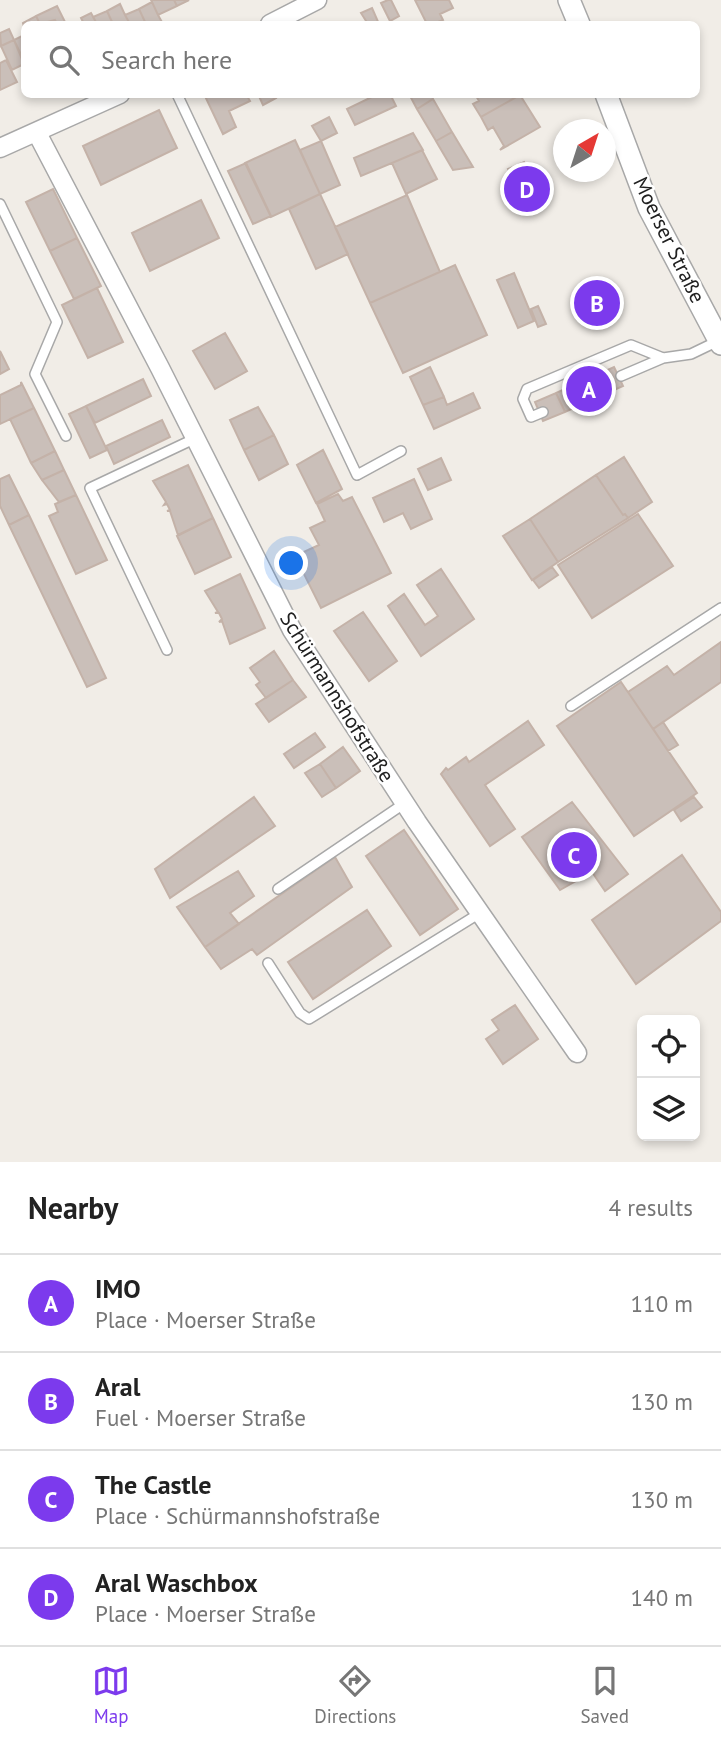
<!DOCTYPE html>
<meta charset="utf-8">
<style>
body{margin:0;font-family:"PT Sans",sans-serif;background:#f2f2f2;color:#222}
.controls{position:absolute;right:21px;bottom:21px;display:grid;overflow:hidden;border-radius:10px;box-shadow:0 4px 10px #0003}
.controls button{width:63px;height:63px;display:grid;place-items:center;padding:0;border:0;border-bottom:2px solid #e0e0e0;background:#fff;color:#222;font:35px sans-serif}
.compass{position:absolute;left:553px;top:119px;width:63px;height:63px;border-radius:50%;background:#fff;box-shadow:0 4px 10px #0003;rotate:39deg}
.you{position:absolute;left:292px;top:564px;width:24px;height:24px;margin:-18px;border:5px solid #fff;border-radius:50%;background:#1a73e8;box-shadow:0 0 0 10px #1a73e833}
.badge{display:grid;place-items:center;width:46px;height:46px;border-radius:50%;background:#7c3aed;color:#fff;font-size:23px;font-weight:700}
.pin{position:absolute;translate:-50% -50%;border:4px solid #fff;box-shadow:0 2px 7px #0006}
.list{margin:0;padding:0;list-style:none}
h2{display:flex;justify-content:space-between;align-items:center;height:91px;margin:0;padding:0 28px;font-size:30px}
h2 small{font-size:23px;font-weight:400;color:#767676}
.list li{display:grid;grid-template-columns:46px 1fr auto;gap:21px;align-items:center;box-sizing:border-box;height:98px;padding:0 28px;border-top:2px solid #e0e0e0}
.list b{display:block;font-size:26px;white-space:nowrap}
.list p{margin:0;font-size:23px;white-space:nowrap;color:#767676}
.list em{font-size:23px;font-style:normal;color:#767676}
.icon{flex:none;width:38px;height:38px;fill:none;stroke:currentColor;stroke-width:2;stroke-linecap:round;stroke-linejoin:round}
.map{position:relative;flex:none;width:721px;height:1162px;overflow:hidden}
.search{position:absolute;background:#fff;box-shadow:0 4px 10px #0003;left:21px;right:21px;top:21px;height:77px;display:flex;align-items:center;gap:18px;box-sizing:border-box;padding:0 24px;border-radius:10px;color:#767676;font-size:26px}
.sheet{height:483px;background:#fff}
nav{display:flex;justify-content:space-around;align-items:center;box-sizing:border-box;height:98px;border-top:2px solid #e0e0e0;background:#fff;font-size:19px;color:#767676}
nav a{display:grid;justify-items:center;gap:4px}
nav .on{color:#7c3aed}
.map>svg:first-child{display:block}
.building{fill:#cabfb9;stroke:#c4b2a8;stroke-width:2}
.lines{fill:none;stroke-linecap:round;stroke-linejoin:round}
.service-casing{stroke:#a8a8a8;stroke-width:12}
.minor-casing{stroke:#a8a8a8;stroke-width:21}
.tertiary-casing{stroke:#a8a8a8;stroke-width:24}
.service{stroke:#fff;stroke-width:9}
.minor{stroke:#fff;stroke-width:18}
.tertiary{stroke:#fff;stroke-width:21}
.labels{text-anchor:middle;stroke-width:5;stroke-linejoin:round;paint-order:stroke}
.street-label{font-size:21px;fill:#212121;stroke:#fff}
</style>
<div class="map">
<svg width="721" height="1162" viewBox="0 0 721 1162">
<rect width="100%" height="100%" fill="#f1ede7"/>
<!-- building -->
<path class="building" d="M 151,0 L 174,0 L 177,6 L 158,15 Z
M 174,0 L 189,0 L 177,6 Z
M 388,0 L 391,0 L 399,16 L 390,21 L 381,3 Z
M 415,0 L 449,0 L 453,8 L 440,14 L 443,20 L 433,24 L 427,24 Z
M 152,2 L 158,15 L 163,24 L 146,24 L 139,9 Z
M 120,4 L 125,15 L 130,24 L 113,24 L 107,11 Z
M 57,6 L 66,24 L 57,24 L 55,20 L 40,24 L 36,16 Z
M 372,8 L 379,24 L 368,24 L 361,13 Z
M 139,9 L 146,24 L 130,24 L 125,15 Z
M 107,11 L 112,22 L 97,24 L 93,17 Z
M 91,13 L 97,24 L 84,24 L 81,18 Z
M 36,16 L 40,24 L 24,24 L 24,27 L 23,23 Z
M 9,29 L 14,40 L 1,46 L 0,33 Z
M 24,35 L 24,61 L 14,40 Z
M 14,40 L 24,64 L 12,70 L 1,46 Z
M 6,60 L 17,82 L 0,90 L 0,63 Z
M 204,94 L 246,94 L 250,101 L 229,111 L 236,127 L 223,134 Z
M 258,94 L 274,94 L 276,98 L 263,105 Z
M 378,94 L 390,94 L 396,106 L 355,125 L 347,109 Z
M 409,94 L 430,94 L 433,99 L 417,109 Z
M 475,94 L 520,94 L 520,95 L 481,117 L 473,104 L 479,101 Z
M 520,95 L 540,127 L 500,150 L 504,146 L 493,127 L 488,130 L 481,117 Z
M 433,99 L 452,132 L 436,141 L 417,109 Z
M 159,110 L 177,148 L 101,185 L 83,146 Z
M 329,117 L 337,133 L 321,141 L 312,126 Z
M 452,132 L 473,167 L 453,170 L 436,141 Z
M 413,133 L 423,150 L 361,176 L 354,158 Z
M 295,140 L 320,194 L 271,217 L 245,163 Z
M 321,141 L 340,185 L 320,194 L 300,150 Z
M 422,150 L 437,179 L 406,194 L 392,163 Z
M 524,162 L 528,171 L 512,178 L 508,169 Z
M 246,163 L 271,216 L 253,224 L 228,171 Z
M 528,171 L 541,200 L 525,207 L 512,179 Z
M 53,189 L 77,238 L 50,251 L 26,202 Z
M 320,194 L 348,254 L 316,269 L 289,209 Z
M 407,195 L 440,272 L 370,303 L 335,227 Z
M 201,200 L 219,238 L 150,271 L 132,233 Z
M 77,238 L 101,286 L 74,299 L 50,251 Z
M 455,265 L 487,335 L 403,373 L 370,303 Z
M 514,273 L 534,321 L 518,328 L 497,280 Z
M 97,288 L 123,342 L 88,358 L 62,305 Z
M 538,306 L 546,324 L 538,327 L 531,309 Z
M 225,333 L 247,371 L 215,389 L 193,351 Z
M 0,351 L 9,369 L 0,374 Z
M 430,367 L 444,397 L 423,405 L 410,377 Z
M 614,367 L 623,386 L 565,412 L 556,393 Z
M 143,379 L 151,396 L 95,423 L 86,406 Z
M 21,382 L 34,408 L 0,424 L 0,395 L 21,385 Z
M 473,393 L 480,408 L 434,429 L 423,405 L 444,397 L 447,405 Z
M 556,393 L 565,412 L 543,421 L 535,402 Z
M 86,406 L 107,450 L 90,458 L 69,414 Z
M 258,407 L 274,435 L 244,450 L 230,420 Z
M 34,408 L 55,451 L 31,463 L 10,419 Z
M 162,420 L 170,437 L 114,464 L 106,446 Z
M 274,435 L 288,464 L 259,480 L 244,450 Z
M 323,450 L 342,489 L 316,503 L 297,465 Z
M 55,451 L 64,470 L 42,480 L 31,463 Z
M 624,457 L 652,502 L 628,518 L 625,514 L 623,515 L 596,475 Z
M 441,458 L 451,480 L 428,490 L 418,469 Z
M 188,465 L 213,518 L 178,535 L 170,511 L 167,511 L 170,510 L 167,504 L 164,505 L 166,502 L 153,481 Z
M 64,470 L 76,495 L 59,502 L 42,480 Z
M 9,475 L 29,515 L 9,525 L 0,506 L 0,479 Z
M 596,475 L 623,515 L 625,514 L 628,518 L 558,562 L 530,519 Z
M 414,479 L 432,519 L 411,529 L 403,513 L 384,522 L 373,498 Z
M 338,494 L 343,501 L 352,497 L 391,573 L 321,608 L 295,556 L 319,545 L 310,528 L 325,521 L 317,504 Z
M 76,495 L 107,560 L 76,574 L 49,516 L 58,512 L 55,504 Z
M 638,514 L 673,566 L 592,618 L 558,565 Z
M 29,515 L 106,678 L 87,687 L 9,525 Z
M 213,518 L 231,557 L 195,574 L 177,536 Z
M 530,519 L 558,562 L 532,580 L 503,536 Z
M 552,567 L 558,575 L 539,588 L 533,580 Z
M 441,569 L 474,619 L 421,656 L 388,606 L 404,594 L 425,625 L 438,616 L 417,585 Z
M 240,574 L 265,628 L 230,644 L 222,621 L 219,622 L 222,619 L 219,613 L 215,613 L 218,612 L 205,591 Z
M 363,612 L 397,661 L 369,681 L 334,631 Z
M 721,642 L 721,682 L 653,729 L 628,692 L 667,666 L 674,675 Z
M 274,651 L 293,680 L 266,698 L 256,685 L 260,682 L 250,668 Z
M 293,680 L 306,697 L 269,722 L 256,704 Z
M 621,682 L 697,793 L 634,836 L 557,726 Z
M 528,721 L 544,745 L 485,785 L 515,829 L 490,846 L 441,774 L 446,768 L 448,770 L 466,757 L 469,762 Z
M 663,722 L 678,745 L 668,751 L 653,729 Z
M 315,733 L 325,747 L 294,768 L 284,754 Z
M 343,747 L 360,771 L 336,788 L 320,764 Z
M 320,764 L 336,788 L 322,797 L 305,773 Z
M 254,797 L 275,826 L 170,898 L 155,869 Z
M 694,797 L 702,807 L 681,821 L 674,810 Z
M 572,802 L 628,874 L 605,891 L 592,872 L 560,890 L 522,837 Z
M 404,830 L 458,909 L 420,935 L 366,856 Z
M 682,855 L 721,912 L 721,921 L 636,984 L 592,920 Z
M 335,857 L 352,887 L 257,955 L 252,949 L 221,969 L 205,947 Z
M 238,871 L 254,896 L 230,913 L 239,924 L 205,947 L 177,907 Z
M 367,910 L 391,946 L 313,999 L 288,962 Z
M 515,1005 L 538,1039 L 503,1064 L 486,1039 L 499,1030 L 492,1020 Z"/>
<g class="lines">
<defs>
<path id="service" d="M 177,94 L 357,475 L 401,451
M 0,204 L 57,322 L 35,374 L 66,436
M 663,358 L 691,354 L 718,341
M 543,412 L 531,417 L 523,399 L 527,389 L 631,345 L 663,358 L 621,376
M 167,650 L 90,488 L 196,438
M 571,706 L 721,608
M 278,889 L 405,803
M 268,963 L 300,1013 L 309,1019 L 480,913"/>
<path id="minor" d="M 270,24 L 317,0
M 37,133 L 160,368 L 292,630 L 417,822 L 577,1053
M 0,148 L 120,94"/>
<path id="tertiary" d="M 569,0 L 579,24
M 606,94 L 649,208 L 721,344"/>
</defs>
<!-- service casing -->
<use href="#service" class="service-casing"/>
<!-- minor casing -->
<use href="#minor" class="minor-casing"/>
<!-- tertiary casing -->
<use href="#tertiary" class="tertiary-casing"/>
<!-- service -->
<use href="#service" class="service"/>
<!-- minor -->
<use href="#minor" class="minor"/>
<!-- tertiary -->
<use href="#tertiary" class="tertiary"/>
</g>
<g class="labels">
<!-- street labels -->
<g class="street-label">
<text transform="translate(669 240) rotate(64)" y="7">Moerser Straße</text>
<text transform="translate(337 697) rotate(58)" y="7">Schürmannshofstraße</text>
</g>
</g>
</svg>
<div class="controls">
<button><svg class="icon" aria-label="locate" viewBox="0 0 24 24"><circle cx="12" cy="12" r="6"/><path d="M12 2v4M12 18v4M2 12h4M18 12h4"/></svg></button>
<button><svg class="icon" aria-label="layers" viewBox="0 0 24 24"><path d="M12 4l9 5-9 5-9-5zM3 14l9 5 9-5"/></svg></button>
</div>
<svg class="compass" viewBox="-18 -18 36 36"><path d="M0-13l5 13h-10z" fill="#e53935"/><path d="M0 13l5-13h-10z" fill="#767676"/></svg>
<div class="you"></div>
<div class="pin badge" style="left:589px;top:389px">A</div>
<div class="pin badge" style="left:597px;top:303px">B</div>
<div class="pin badge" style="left:574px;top:855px">C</div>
<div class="pin badge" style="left:527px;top:189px">D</div>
<div class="search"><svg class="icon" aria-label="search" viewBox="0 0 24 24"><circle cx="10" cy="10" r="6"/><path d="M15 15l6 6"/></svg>Search here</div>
</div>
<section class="sheet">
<h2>Nearby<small>4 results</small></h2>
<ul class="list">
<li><span class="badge">A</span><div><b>IMO</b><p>Place · Moerser Straße</p></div><em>110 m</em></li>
<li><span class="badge">B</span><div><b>Aral</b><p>Fuel · Moerser Straße</p></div><em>130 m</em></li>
<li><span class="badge">C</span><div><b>The Castle</b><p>Place · Schürmannshofstraße</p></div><em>130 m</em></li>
<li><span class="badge">D</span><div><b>Aral Waschbox</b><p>Place · Moerser Straße</p></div><em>140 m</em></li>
</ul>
</section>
<nav>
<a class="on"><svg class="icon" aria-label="map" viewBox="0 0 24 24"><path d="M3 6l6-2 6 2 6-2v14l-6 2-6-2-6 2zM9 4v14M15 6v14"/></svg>Map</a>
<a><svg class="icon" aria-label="directions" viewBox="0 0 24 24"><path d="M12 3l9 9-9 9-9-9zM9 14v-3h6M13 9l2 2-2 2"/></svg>Directions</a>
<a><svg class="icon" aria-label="saved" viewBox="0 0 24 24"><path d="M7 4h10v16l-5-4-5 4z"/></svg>Saved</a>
</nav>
